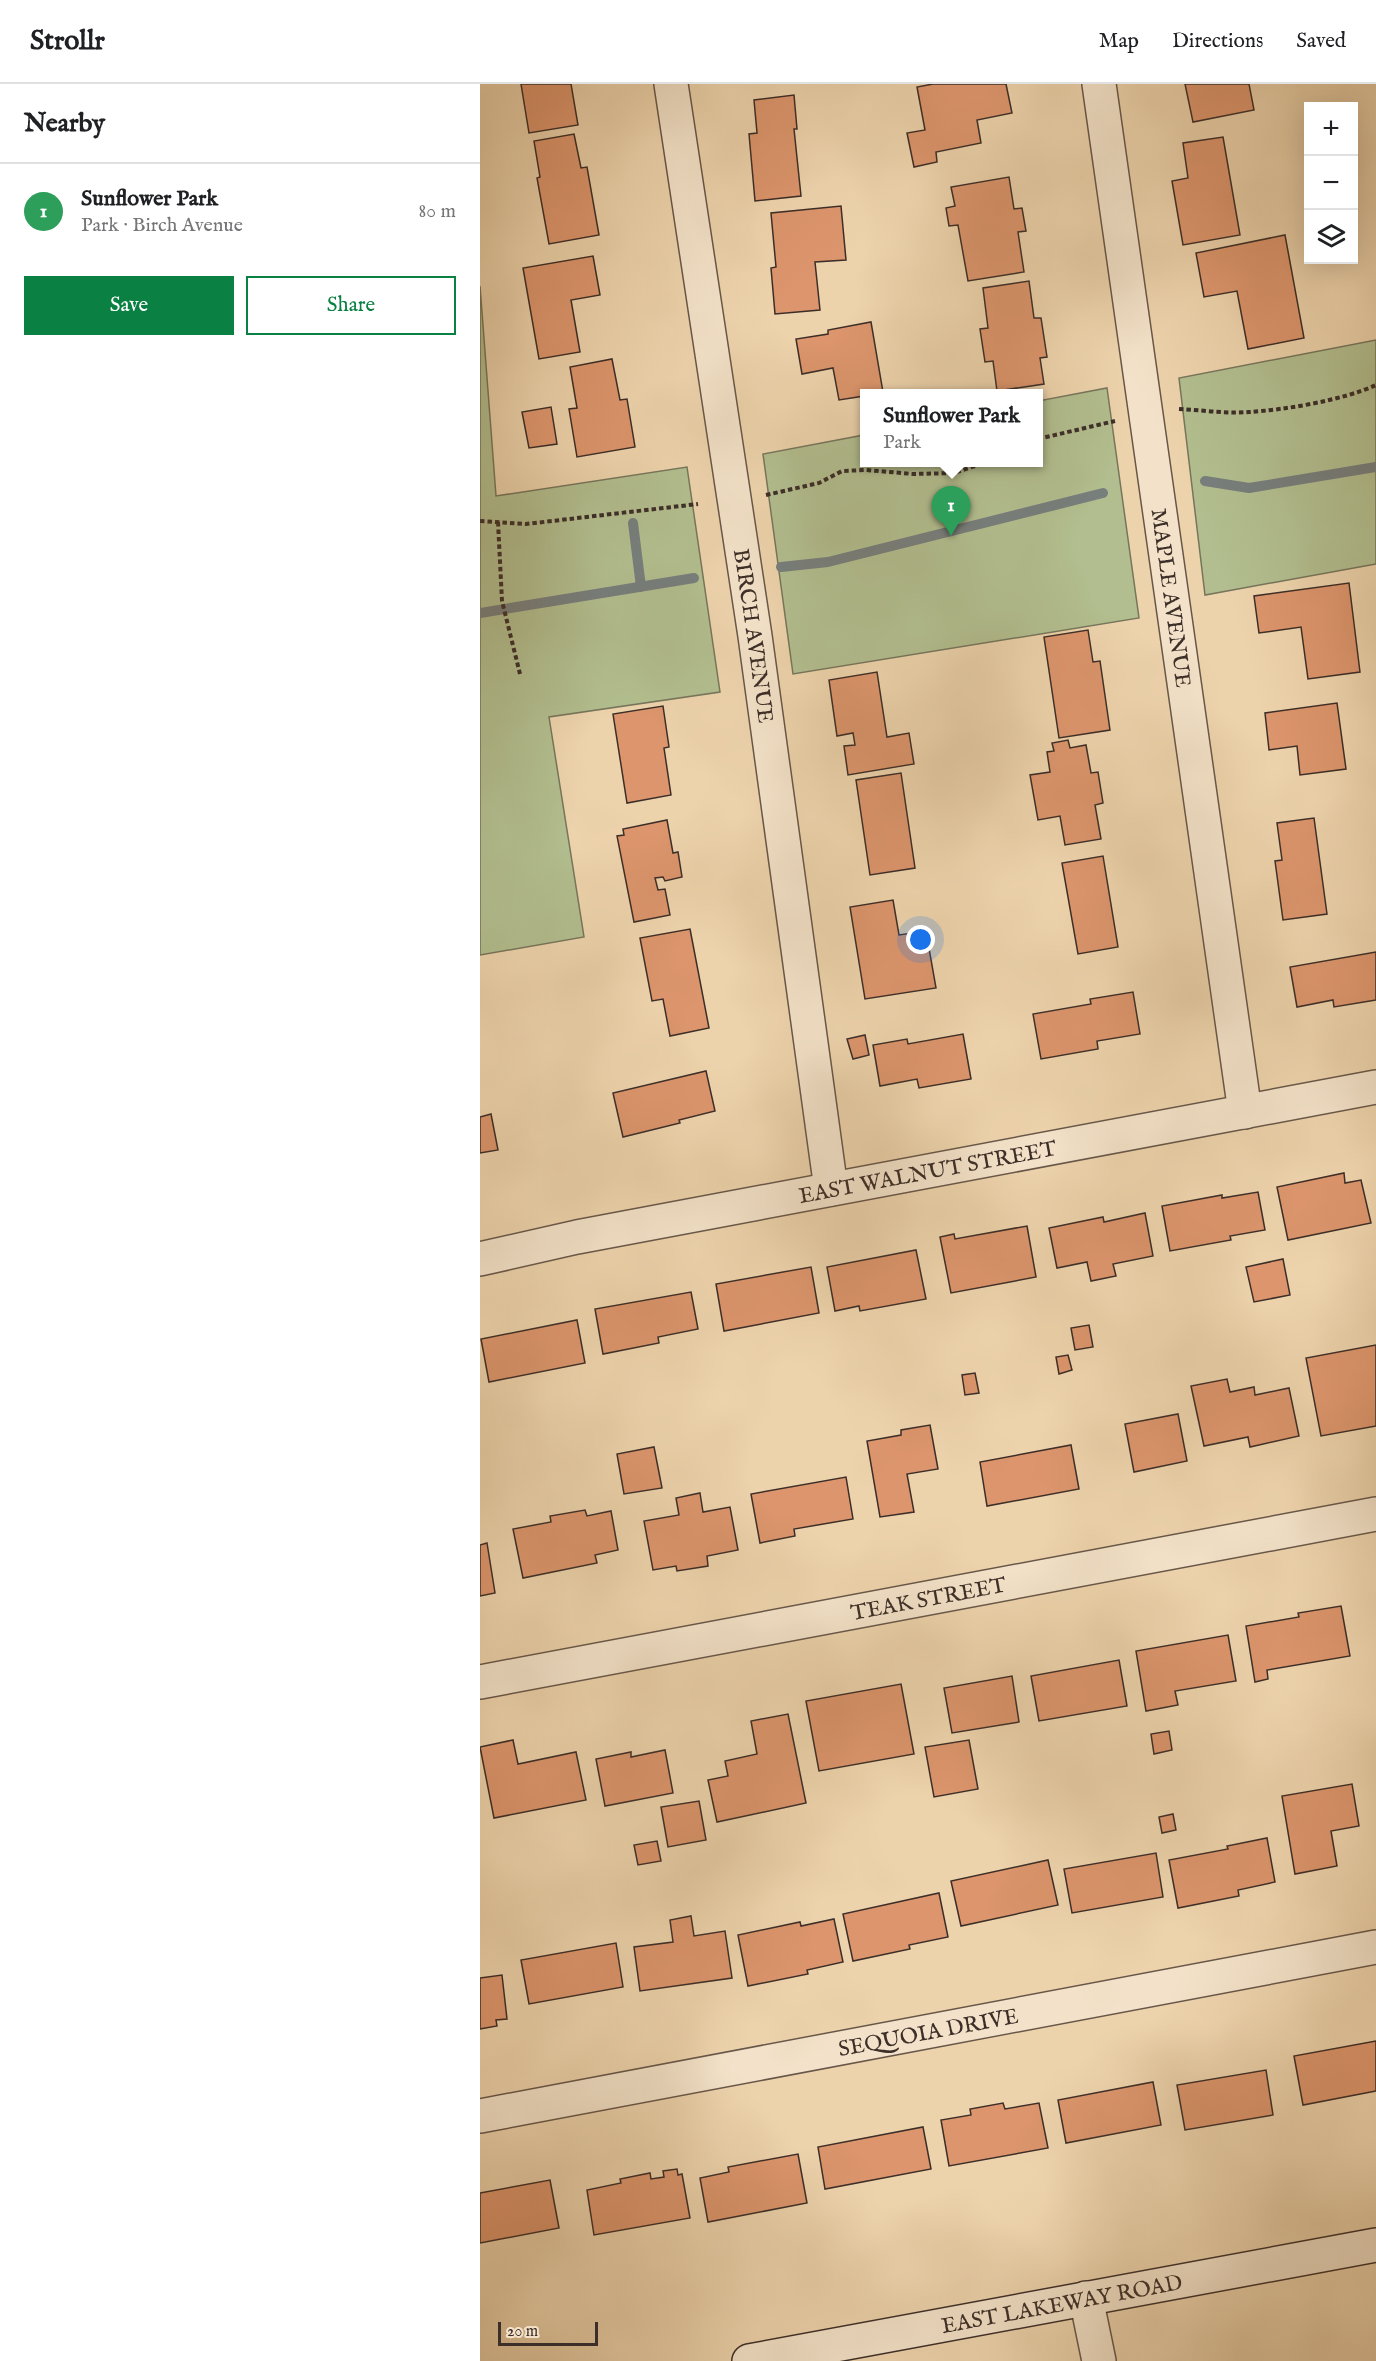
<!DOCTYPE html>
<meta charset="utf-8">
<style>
body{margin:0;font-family:"IM FELL English",serif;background:#f6f6f6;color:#202124}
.controls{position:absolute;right:18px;top:18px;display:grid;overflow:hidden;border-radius:0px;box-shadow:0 6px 24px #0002}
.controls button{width:54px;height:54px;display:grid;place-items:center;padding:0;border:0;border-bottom:2px solid #e0e0e0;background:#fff;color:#202124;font:30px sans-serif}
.scale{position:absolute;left:18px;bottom:15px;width:100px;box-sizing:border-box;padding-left:6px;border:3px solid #3c2e28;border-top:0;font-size:16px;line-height:21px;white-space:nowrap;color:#3c2e28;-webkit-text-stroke:4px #f3e2c9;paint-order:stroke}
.you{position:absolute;left:441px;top:856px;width:21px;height:21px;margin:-15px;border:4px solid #fff;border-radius:50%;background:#1a73e8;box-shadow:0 0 0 9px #1a73e833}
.badge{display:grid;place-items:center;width:39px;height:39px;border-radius:50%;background:#0b8043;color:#fff;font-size:20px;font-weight:700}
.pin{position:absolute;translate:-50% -50px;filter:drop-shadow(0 2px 3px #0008)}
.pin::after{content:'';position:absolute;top:32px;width:21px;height:18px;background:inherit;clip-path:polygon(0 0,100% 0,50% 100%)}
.popup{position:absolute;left:380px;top:305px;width:183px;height:78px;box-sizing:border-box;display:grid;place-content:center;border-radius:0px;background:#fff;filter:drop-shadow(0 2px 4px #0005);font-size:20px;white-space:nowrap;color:#757577}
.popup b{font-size:22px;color:#202124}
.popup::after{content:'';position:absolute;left:50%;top:100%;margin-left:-12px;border:12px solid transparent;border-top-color:#fff}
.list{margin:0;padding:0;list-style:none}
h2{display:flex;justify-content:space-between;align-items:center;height:78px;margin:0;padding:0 24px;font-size:26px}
h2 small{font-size:20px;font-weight:400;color:#757577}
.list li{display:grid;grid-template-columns:39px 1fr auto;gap:18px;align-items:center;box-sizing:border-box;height:96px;padding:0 24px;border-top:2px solid #e0e0e0}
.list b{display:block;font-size:22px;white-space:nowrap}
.list p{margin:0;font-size:20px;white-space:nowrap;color:#757577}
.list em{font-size:20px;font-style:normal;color:#757577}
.actions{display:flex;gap:12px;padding:18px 24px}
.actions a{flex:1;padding:14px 0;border:2px solid #0b8043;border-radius:0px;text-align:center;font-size:21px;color:#0b8043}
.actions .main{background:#0b8043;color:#fff}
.icon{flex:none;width:33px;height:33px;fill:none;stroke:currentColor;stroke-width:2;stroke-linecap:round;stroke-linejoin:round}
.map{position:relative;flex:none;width:896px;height:2277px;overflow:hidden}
header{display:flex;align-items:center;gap:36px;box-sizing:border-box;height:84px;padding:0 30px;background:#fff;border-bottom:2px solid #e0e0e0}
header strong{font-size:28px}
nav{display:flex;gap:33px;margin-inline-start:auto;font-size:21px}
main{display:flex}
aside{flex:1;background:#fff}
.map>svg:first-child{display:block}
.green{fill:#b2be8f;stroke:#77765c;stroke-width:1.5}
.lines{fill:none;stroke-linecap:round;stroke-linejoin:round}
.stream{stroke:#777f7d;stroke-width:10}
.building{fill:#dc956c;stroke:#3c2e28;stroke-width:1.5}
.street-casing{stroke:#685749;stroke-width:36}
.secondary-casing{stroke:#3c2e28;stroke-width:36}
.path{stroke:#3c2e28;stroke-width:4;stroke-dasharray:4.5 3;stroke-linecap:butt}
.street{stroke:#f3e2c9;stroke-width:33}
.secondary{stroke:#f3e2c9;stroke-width:33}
.labels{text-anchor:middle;stroke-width:5;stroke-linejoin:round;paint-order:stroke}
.street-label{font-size:22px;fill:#3c2e28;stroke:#f3e2c9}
</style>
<header>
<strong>Strollr</strong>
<nav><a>Map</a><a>Directions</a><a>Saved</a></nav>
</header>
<main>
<aside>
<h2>Nearby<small></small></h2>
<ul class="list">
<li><span class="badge" style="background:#2e9e5b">1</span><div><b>Sunflower Park</b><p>Park · Birch Avenue</p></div><em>80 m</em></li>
</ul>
<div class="actions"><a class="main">Save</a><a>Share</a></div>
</aside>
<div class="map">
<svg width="896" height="2277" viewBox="0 0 896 2277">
<rect width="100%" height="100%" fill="#edd3ac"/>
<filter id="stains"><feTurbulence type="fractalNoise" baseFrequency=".00333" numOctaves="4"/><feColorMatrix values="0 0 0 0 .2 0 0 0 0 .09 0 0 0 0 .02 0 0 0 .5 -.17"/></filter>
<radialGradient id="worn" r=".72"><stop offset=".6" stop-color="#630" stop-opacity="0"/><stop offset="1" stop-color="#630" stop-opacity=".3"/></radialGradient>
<!-- green -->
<path class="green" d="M 0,202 L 16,412 L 207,383 L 240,608 L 69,633 L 104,853 L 0,871 Z
M 896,256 L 896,480 L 725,511 L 699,294 Z
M 627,304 L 659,534 L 313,590 L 283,370 L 384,351 L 384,378 L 558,378 L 558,317 Z"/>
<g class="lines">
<!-- stream -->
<path class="stream" d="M 725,397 L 769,404 L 896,383
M 153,439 L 161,503
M 301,483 L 348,478 L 623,409
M 0,529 L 214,494"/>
</g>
<!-- building -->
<path class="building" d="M 41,0 L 91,0 L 98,41 L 49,49 Z
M 453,0 L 526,0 L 532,29 L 497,36 L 501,59 L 456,68 L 457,78 L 434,83 L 427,49 L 445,46 L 437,3 Z
M 705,0 L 769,0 L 774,26 L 713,38 Z
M 314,11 L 317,45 L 314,45 L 321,112 L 275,117 L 269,50 L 277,49 L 274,16 Z
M 94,50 L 101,84 L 107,83 L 119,151 L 69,160 L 57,94 L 60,93 L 54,57 Z
M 743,53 L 760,151 L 703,161 L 692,97 L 708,94 L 703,59 Z
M 529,93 L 534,125 L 542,124 L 546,147 L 538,148 L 544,188 L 488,197 L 478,141 L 469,142 L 466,124 L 475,122 L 471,103 Z
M 361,122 L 366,176 L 335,178 L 340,226 L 295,230 L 291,184 L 296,183 L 291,129 Z
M 805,151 L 824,254 L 768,265 L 757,207 L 724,213 L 716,169 Z
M 113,172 L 120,211 L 91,216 L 100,268 L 59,275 L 43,184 Z
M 549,197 L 554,234 L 561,234 L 567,273 L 560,274 L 564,300 L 517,307 L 513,277 L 505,278 L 500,245 L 508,244 L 503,204 Z
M 391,238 L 403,308 L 384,310 L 384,312 L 359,316 L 353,284 L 322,290 L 316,255 L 348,250 L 348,246 Z
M 132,275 L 140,316 L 147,315 L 155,363 L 97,373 L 89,325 L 97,324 L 90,283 Z
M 71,323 L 77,360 L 49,364 L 42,328 Z
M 869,499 L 880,588 L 828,595 L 821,543 L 779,549 L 774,512 Z
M 608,546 L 613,578 L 620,577 L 630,646 L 579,654 L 564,553 Z
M 397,588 L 407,653 L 429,649 L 434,680 L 368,691 L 364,662 L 375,661 L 373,649 L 357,652 L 349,596 Z
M 857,619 L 866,685 L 820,691 L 817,662 L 789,666 L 785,629 Z
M 183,622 L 189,663 L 184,664 L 191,711 L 147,719 L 133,630 Z
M 588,656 L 590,664 L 606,661 L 611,689 L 618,688 L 623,719 L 615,721 L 621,755 L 585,761 L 580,732 L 558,736 L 550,691 L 570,688 L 567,668 L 574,667 L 572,659 Z
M 421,689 L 435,784 L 390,791 L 376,696 Z
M 834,734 L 847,830 L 803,836 L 795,777 L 802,776 L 797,739 Z
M 187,736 L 193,769 L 198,768 L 202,793 L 185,797 L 183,793 L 175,794 L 178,806 L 185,805 L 190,831 L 154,838 L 137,752 L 144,751 L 143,745 Z
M 623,772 L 638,863 L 598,870 L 582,779 Z
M 413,816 L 419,851 L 446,847 L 456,904 L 385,915 L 370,823 Z
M 210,845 L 229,944 L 190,952 L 183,915 L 172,917 L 160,854 Z
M 896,868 L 896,916 L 854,923 L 853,916 L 817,923 L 810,883 Z
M 653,908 L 660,950 L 617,957 L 618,965 L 561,975 L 553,930 L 611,920 L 610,915 Z
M 483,950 L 491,995 L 439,1004 L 437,995 L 400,1002 L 393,961 L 427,955 L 428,960 Z
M 385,951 L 389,971 L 373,975 L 367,955 Z
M 226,987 L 235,1027 L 199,1036 L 200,1039 L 143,1053 L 133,1009 Z
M 11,1030 L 18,1066 L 0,1069 L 0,1033 Z
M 864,1089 L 865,1099 L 881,1096 L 891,1139 L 808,1156 L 797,1103 Z
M 778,1108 L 785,1146 L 750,1152 L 751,1156 L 690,1167 L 682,1122 L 742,1111 L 742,1114 Z
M 665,1129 L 673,1172 L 633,1180 L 636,1192 L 611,1197 L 607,1178 L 577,1184 L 569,1144 L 623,1133 L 624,1138 Z
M 547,1142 L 556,1193 L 471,1209 L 460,1153 L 474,1150 L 475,1155 Z
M 436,1166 L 446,1215 L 380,1227 L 379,1222 L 355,1227 L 347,1183 Z
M 803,1175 L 810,1211 L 774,1218 L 766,1183 Z
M 331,1183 L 339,1229 L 244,1247 L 236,1200 Z
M 211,1208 L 218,1245 L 178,1253 L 179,1259 L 123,1270 L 115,1225 Z
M 97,1236 L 105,1279 L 9,1298 L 1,1255 Z
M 609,1241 L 613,1263 L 595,1266 L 591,1244 Z
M 896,1261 L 896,1342 L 841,1352 L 826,1274 Z
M 588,1271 L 592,1286 L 579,1290 L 576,1273 Z
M 495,1289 L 499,1309 L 485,1311 L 482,1291 Z
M 747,1295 L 750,1308 L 774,1303 L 775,1311 L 809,1304 L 819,1352 L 770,1363 L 768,1353 L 724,1362 L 711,1302 Z
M 698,1330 L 707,1377 L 654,1388 L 645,1340 Z
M 450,1341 L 458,1385 L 427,1390 L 434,1428 L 400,1433 L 387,1357 L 421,1351 L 421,1346 Z
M 591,1361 L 599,1405 L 507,1422 L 500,1378 Z
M 174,1363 L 182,1404 L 144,1410 L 137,1370 Z
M 366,1393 L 373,1435 L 314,1445 L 315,1452 L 280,1459 L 271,1410 Z
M 220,1409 L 223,1428 L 250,1423 L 258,1466 L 227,1472 L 228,1482 L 197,1487 L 196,1482 L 173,1486 L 164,1437 L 199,1431 L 196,1414 Z
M 105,1426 L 107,1432 L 131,1427 L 138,1466 L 115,1471 L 117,1479 L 43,1494 L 33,1445 L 71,1438 L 70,1432 Z
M 7,1459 L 15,1509 L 0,1512 L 0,1461 Z
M 861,1522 L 870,1572 L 787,1586 L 788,1595 L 775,1598 L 766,1542 L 819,1533 L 818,1529 Z
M 748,1551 L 756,1597 L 695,1607 L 698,1621 L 666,1627 L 656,1567 Z
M 639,1576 L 647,1622 L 559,1637 L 551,1592 Z
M 532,1592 L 539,1638 L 472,1649 L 464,1604 Z
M 421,1600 L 434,1670 L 339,1687 L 326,1617 Z
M 308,1630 L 326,1719 L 237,1738 L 228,1696 L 248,1692 L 245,1677 L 277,1670 L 271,1637 Z
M 689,1647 L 692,1666 L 674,1670 L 671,1650 Z
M 33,1656 L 38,1680 L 96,1668 L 106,1716 L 14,1734 L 0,1663 Z
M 489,1656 L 498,1705 L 454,1713 L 445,1663 Z
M 185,1666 L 193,1709 L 125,1722 L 116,1675 L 151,1668 L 151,1673 Z
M 872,1700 L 879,1742 L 851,1747 L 857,1782 L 815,1790 L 802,1712 Z
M 219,1717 L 226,1756 L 188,1763 L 181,1723 Z
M 693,1730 L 696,1746 L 682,1749 L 679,1733 Z
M 787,1754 L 795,1798 L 758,1806 L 759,1812 L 698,1824 L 689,1776 L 748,1765 L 747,1762 Z
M 177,1757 L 181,1777 L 158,1781 L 154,1761 Z
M 676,1769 L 683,1813 L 592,1829 L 584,1785 Z
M 568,1776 L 578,1821 L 481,1842 L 471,1797 Z
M 459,1809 L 468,1853 L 429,1861 L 430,1865 L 373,1877 L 363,1830 Z
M 211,1832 L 214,1852 L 245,1847 L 252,1894 L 160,1907 L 154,1863 L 193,1858 L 190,1836 Z
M 354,1835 L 363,1878 L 327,1886 L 328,1890 L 268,1902 L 258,1851 L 320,1838 L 321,1842 Z
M 136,1859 L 143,1903 L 49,1920 L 41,1876 Z
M 22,1891 L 27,1935 L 16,1936 L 17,1942 L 0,1945 L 0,1894 Z
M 896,1957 L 896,2007 L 823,2021 L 814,1972 Z
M 786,1986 L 793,2031 L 705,2046 L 697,2001 Z
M 673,1998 L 681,2041 L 586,2059 L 578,2016 Z
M 523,2019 L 525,2025 L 559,2019 L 568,2064 L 469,2082 L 461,2036 L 491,2031 L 490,2025 Z
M 443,2043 L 451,2085 L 345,2105 L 338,2063 Z
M 318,2070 L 327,2119 L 228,2138 L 220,2094 L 249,2088 L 248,2083 Z
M 197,2085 L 198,2091 L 202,2090 L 210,2134 L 114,2151 L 107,2106 L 141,2099 L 140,2095 L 170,2089 L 171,2095 L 184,2093 L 183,2087 Z
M 70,2096 L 79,2144 L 0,2159 L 0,2109 Z"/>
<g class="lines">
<defs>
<g id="street">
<path id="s1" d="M 191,0 L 275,552 L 351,1105"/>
<path id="s2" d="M 619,0 L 765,1028"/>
<path id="s3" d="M 0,1175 L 97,1153 L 896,1003"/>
<path id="s4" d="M 0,1598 L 896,1430"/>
<path id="s5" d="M 0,2032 L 896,1863"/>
<path d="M 606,2214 L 619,2277"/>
</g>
<g id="secondary">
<path id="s6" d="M 269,2277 L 896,2161"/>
</g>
</defs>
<!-- street casing -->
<use href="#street" class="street-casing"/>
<!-- secondary casing -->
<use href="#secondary" class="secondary-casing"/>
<!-- path -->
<path class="path" d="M 699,325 C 722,326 746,330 769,328 C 804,326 864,316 896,301
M 558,355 L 635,337
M 286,411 L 339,399 L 362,387 L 386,386 L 433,390 L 474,389 L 507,378
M 0,437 L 46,440 L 218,420
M 18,438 L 22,517 L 40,590"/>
<!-- street -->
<use href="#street" class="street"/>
<!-- secondary -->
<use href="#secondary" class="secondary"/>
</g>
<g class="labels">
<!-- street labels -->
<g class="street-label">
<text dy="8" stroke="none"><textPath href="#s2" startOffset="519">MAPLE AVENUE</textPath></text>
<text dy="8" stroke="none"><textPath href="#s1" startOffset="558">BIRCH AVENUE</textPath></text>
<text dy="8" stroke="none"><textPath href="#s3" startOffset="456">EAST WALNUT STREET</textPath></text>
<text dy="8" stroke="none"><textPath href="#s4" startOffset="456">TEAK STREET</textPath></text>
<text dy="8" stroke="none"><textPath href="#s5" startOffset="456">SEQUOIA DRIVE</textPath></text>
<text dy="8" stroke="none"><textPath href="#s6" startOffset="318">EAST LAKEWAY ROAD</textPath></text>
</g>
</g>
<rect width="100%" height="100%" filter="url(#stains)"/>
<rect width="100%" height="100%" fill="url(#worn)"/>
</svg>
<div class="controls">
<button>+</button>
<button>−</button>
<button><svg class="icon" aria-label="layers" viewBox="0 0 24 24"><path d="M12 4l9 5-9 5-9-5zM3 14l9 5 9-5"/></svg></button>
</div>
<div class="scale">20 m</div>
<div class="you"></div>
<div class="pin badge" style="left:471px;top:452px;background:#2e9e5b">1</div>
<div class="popup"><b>Sunflower Park</b>Park</div>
</div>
</main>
